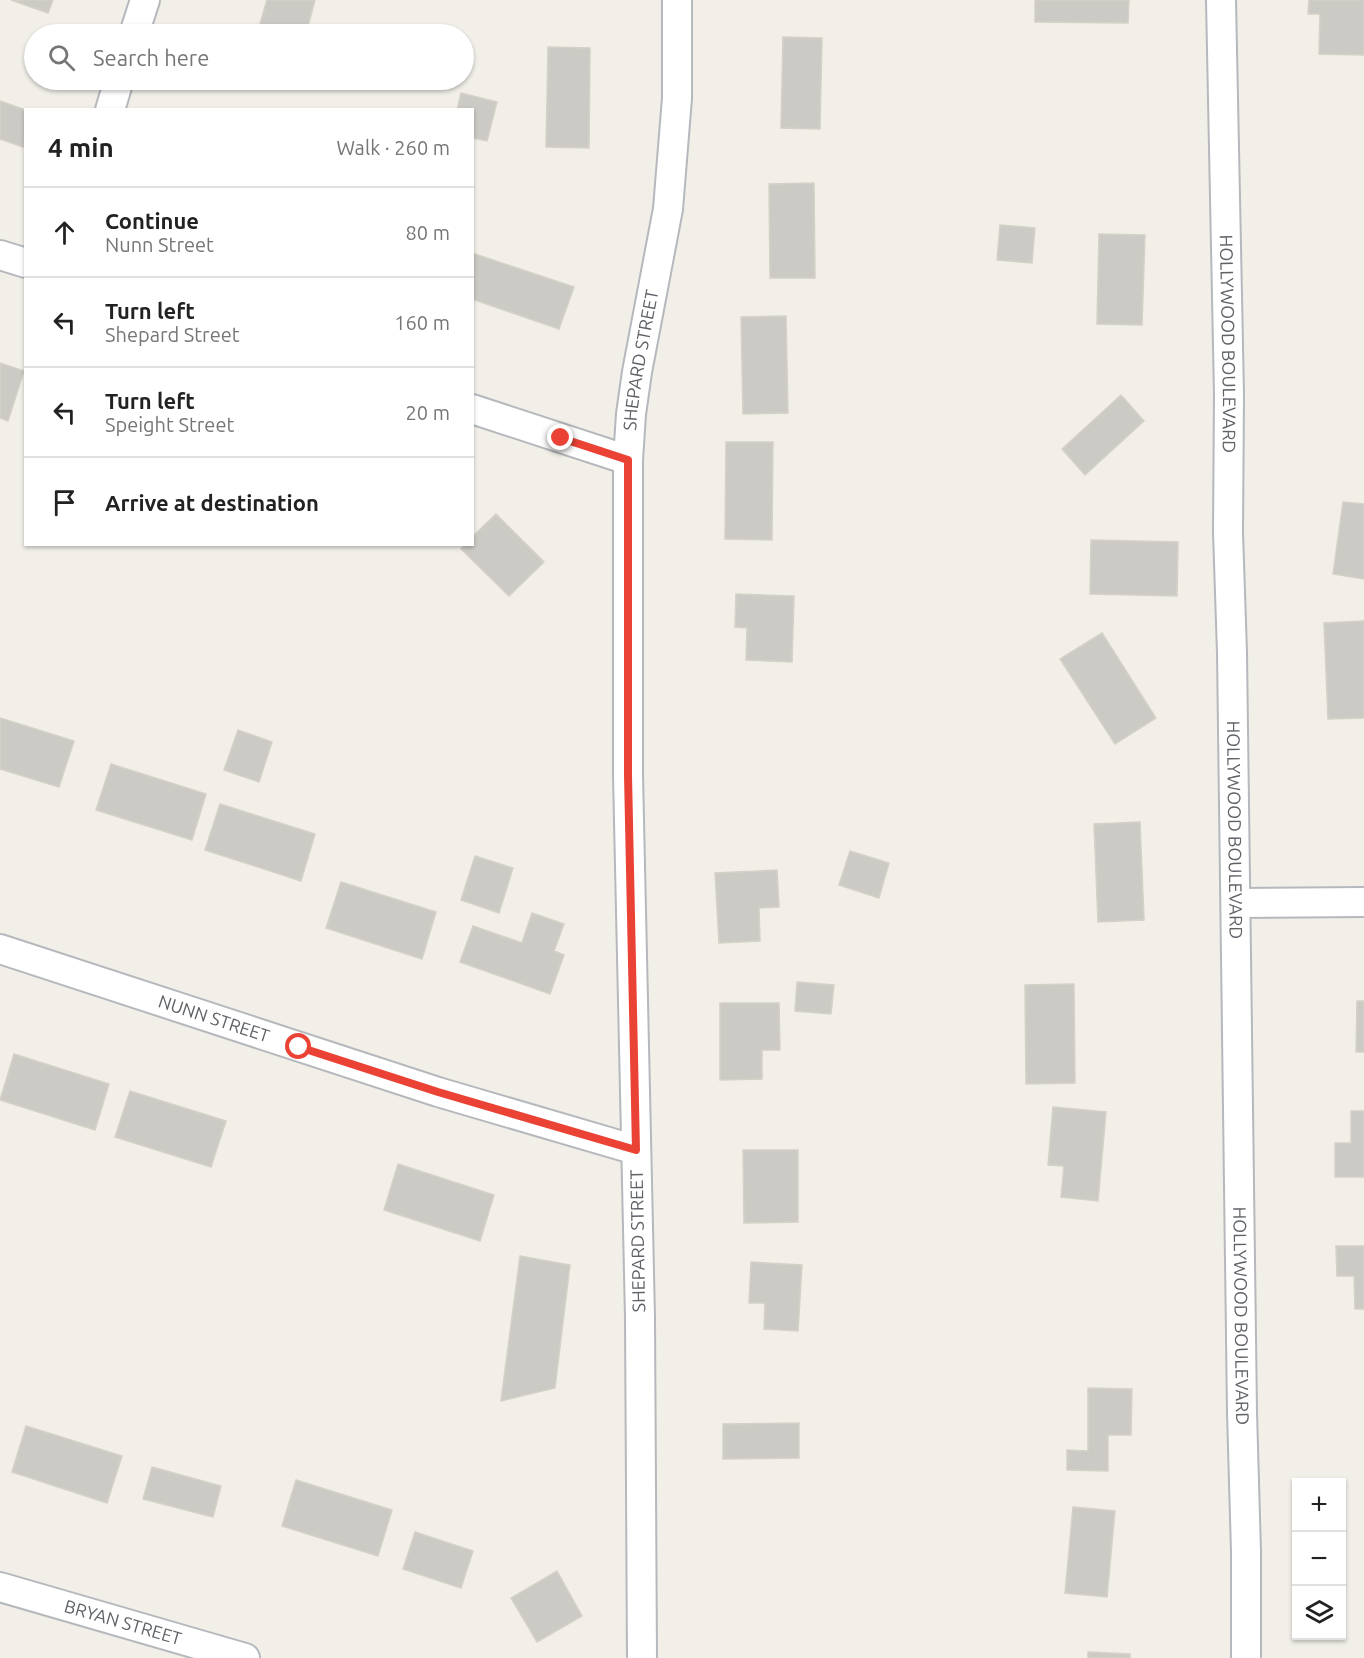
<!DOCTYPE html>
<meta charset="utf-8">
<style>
body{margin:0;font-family:Ubuntu,sans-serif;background:#f6f6f6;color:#222}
.controls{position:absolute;right:18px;bottom:18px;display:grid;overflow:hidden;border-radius:0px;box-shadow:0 2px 4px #0004}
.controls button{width:54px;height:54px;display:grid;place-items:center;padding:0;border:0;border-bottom:2px solid #e0e0e0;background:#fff;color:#222;font:30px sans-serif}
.stop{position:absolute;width:18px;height:18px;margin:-14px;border:4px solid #ea4335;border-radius:50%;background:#fff}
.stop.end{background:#ea4335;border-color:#fff;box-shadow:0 2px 6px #0008}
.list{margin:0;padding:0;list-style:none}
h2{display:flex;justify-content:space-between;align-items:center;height:78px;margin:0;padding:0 24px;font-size:26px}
h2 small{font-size:20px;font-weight:400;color:#767676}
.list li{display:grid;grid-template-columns:39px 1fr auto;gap:18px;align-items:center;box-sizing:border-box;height:90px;padding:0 24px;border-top:2px solid #e0e0e0}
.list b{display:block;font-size:22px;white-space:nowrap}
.list p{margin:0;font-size:20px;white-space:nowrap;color:#767676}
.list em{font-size:20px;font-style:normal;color:#767676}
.icon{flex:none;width:33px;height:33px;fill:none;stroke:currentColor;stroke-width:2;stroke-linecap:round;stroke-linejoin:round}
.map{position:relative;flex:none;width:1364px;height:1658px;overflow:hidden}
.search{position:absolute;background:#fff;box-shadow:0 2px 4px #0004;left:24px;top:24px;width:450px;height:66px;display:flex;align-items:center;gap:15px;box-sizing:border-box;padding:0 21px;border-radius:33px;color:#767676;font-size:22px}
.panel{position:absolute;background:#fff;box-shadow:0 2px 4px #0004;left:24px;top:108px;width:450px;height:438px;border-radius:0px}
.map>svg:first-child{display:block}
.building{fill:#cccac5;stroke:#d6d1c6;stroke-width:1.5}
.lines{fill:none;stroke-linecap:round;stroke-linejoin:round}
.street-casing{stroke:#b5b8bc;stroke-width:32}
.street{stroke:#fff;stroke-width:28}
.route{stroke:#ea4335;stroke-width:8}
.labels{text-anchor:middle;stroke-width:6;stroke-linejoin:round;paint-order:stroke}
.street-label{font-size:18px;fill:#5f6368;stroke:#fff}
</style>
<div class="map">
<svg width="1364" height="1658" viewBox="0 0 1364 1658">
<rect width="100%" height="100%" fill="#f1efe8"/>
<!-- building -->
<path class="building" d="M 11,0 L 53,0 L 48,13 Z
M 267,0 L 315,0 L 306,34 L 257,34 Z
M 1035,0 L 1129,0 L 1128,23 L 1035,22 Z
M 1309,0 L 1364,0 L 1364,55 L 1319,54 L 1320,14 L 1308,14 Z
M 783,37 L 822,38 L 820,129 L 781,128 Z
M 548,47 L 590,48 L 589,148 L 546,147 Z
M 461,93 L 497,102 L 487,141 L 472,138 L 472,110 L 457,110 Z
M 0,101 L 26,110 L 26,139 L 23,147 L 0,139 Z
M 814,183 L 815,278 L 770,278 L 769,184 Z
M 1000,225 L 1035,228 L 1032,263 L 997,260 Z
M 1099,234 L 1145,235 L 1142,325 L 1097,324 Z
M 472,253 L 574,287 L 559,329 L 472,299 Z
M 786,316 L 788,413 L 743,414 L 741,317 Z
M 0,363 L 24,371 L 8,421 L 0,418 Z
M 1121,395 L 1144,421 L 1085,475 L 1062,449 Z
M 726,442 L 773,442 L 772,540 L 725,539 Z
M 1343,502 L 1364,504 L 1364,579 L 1333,574 Z
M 496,514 L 544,562 L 509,596 L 461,549 L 465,544 L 472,544 L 472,537 Z
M 1091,540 L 1178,542 L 1177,596 L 1090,594 Z
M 736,594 L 794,596 L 792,662 L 746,660 L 747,628 L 735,627 Z
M 1364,621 L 1364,718 L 1328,719 L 1324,623 Z
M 1102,633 L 1156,718 L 1115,744 L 1060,659 Z
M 0,718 L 74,741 L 59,787 L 0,769 Z
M 238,730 L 272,742 L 259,782 L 224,770 Z
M 111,764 L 206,794 L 192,840 L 96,810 Z
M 220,804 L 315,834 L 301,881 L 205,850 Z
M 1140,822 L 1144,920 L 1098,922 L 1094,824 Z
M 850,851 L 889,863 L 879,898 L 839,885 Z
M 475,856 L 513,868 L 499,913 L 461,900 Z
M 777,870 L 779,907 L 759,908 L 760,941 L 719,943 L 715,873 Z
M 341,882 L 436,912 L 422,959 L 326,928 Z
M 532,913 L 564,924 L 554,951 L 564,955 L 550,994 L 460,962 L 473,926 L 522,943 Z
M 797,982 L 834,985 L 831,1014 L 795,1011 Z
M 1074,984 L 1075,1083 L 1026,1084 L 1025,985 Z
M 1357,1001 L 1364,1001 L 1364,1052 L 1356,1052 Z
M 720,1003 L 779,1003 L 780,1050 L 762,1050 L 762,1079 L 720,1080 Z
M 14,1054 L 109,1084 L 95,1130 L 0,1100 Z
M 130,1091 L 226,1121 L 211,1167 L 115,1137 Z
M 1053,1107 L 1106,1112 L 1098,1201 L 1061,1197 L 1064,1166 L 1048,1165 Z
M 1351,1111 L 1364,1111 L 1364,1177 L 1335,1177 L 1335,1143 L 1351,1143 Z
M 743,1150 L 798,1150 L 798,1222 L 744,1223 Z
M 398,1164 L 494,1195 L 480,1241 L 384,1210 Z
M 1336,1246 L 1364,1246 L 1364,1309 L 1355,1309 L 1354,1276 L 1337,1276 Z
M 520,1256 L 570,1265 L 555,1388 L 501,1401 Z
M 751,1262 L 802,1265 L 798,1331 L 764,1329 L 765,1303 L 749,1303 Z
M 1088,1388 L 1132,1389 L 1131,1435 L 1108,1435 L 1108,1471 L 1067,1470 L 1067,1450 L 1088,1451 Z
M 799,1423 L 799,1458 L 723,1459 L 723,1424 Z
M 26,1426 L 122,1456 L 107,1503 L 12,1472 Z
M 152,1467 L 221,1486 L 213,1517 L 143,1499 Z
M 296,1480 L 392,1510 L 378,1556 L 282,1526 Z
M 1073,1507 L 1115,1511 L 1107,1597 L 1065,1593 Z
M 415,1532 L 473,1551 L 461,1588 L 403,1569 Z
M 557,1571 L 582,1616 L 537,1642 L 511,1598 Z
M 1088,1652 L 1130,1654 L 1130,1658 L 1088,1658 Z"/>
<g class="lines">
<defs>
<g id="street">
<path id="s1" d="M 1221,0 L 1229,395 L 1228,532 L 1232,653 L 1242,1412 L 1246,1552 L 1246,1658"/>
<path d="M 134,34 L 145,0"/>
<path d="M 110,110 L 119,80"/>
<path d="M 0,255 L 26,263"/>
<path d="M 472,409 L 628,460"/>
<path d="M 1236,903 L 1364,902"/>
<path id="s2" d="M 0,949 L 438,1092 L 636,1150"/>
<path id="s3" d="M 0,1587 L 245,1658"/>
<path id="s4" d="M 642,1658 L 640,1318 L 628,775 L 628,460 L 631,414 L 637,372 L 668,209 L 677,98 L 677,0"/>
</g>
</defs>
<!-- street casing -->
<use href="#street" class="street-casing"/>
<!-- street -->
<use href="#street" class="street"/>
</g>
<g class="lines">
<!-- route -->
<path class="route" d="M 299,1047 L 438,1092 L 636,1150 L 628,775 L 628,460 L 561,438"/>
</g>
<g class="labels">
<!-- street labels -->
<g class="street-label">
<text dy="6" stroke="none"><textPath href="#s1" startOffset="344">HOLLYWOOD BOULEVARD</textPath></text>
<text dy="6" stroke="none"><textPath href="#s4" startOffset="1299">SHEPARD STREET</textPath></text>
<text dy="6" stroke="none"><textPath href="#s1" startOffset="830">HOLLYWOOD BOULEVARD</textPath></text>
<text dy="6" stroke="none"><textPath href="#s2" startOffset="225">NUNN STREET</textPath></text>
<text transform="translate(638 1241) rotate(-91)" y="6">SHEPARD STREET</text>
<text dy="6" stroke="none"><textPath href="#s1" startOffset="1316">HOLLYWOOD BOULEVARD</textPath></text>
<text dy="6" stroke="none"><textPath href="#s3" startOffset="128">BRYAN STREET</textPath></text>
</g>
</g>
</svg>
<div class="controls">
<button>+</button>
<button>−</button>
<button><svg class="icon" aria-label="layers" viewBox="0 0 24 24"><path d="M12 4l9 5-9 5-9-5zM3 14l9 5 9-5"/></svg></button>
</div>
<div class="stop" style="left:299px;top:1047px"></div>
<div class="stop end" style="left:561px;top:438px"></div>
<div class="search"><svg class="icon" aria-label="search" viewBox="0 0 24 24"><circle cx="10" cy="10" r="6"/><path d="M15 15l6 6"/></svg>Search here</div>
<section class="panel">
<h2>4 min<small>Walk · 260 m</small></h2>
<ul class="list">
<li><svg class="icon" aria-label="ahead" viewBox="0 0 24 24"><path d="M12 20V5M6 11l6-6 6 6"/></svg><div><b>Continue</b><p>Nunn Street</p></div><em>80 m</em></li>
<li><svg class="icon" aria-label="left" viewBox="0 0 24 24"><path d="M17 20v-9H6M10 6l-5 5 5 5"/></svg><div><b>Turn left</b><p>Shepard Street</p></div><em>160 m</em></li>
<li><svg class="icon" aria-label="left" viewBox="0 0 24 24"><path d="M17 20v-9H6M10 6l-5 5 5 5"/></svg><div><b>Turn left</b><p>Speight Street</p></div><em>20 m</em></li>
<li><svg class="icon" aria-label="arrive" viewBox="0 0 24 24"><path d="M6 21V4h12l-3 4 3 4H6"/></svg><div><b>Arrive at destination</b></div></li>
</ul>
</section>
</div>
